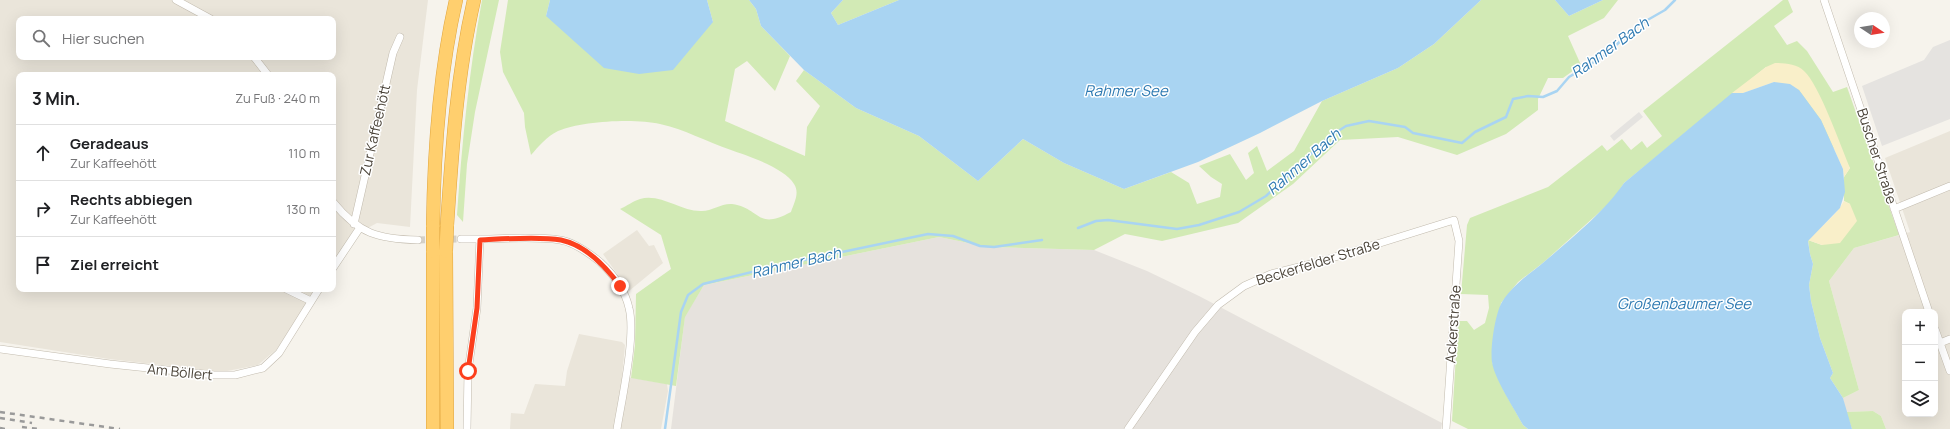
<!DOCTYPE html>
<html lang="de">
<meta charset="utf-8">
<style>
body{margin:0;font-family:Manrope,sans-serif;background:#f6f6f6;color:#202124}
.controls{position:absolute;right:12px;bottom:12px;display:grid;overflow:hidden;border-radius:8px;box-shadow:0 4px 16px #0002}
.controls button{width:36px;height:36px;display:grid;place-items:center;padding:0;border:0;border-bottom:1px solid #e0e0e0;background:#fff;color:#202124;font:20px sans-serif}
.compass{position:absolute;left:1854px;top:12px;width:36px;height:36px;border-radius:50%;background:#fff;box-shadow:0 4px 16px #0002;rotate:102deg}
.stop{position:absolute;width:12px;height:12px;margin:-9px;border:3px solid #fc3f1d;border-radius:50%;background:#fff}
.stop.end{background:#fc3f1d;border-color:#fff;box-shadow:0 1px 4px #0008}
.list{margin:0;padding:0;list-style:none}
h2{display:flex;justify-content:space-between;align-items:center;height:52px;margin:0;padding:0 16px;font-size:17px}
h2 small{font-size:13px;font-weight:400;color:#757577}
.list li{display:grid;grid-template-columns:26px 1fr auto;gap:12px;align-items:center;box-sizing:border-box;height:56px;padding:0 16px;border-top:1px solid #e0e0e0}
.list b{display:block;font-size:15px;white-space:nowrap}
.list p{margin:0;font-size:13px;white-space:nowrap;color:#757577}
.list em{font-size:13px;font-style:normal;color:#757577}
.icon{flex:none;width:22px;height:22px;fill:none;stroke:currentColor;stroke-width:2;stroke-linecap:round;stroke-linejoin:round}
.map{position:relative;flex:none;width:1950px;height:429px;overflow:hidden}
.search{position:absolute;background:#fff;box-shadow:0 4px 16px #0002;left:16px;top:16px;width:320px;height:44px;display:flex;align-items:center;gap:10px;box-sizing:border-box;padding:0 14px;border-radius:8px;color:#757577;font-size:15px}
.panel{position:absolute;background:#fff;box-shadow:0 4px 16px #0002;left:16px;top:72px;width:320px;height:220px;border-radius:8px}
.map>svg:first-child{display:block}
.residential{fill:#eae5da;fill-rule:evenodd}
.industrial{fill:#e6e2dd}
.green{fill:#d2eab5}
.sand{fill:#f9efc9}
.parking{fill:#e5e3e0}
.water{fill:#a9d4f2}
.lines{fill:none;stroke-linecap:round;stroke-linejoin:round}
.stream{stroke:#a9d4f2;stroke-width:2.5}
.minor-tunnel{stroke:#d4d0c8;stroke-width:7;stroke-dasharray:7 3.5;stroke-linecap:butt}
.minor-casing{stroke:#c2bbae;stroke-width:8}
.motorway-casing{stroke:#e0a43c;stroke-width:14}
.minor{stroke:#fff;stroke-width:7}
.motorway{stroke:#ffcf6e;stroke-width:13}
.rail{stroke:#9a9a9a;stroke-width:2.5;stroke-dasharray:5 5;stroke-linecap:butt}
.motorway-bridge-casing{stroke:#e0a43c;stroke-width:14;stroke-linecap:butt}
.motorway-bridge{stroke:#ffcf6e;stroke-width:13}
.route{stroke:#fc3f1d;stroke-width:5}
.labels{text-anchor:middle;stroke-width:3;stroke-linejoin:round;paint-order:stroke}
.street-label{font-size:14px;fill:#4b4439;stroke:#fff}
.water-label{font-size:15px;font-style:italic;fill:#2e7ab2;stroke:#fff}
</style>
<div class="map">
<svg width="1950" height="429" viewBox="0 0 1950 429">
<rect width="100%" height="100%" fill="#f6f3ec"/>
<!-- residential -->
<path class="residential" d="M 0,0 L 428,0 L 417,90 L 410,227 L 377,223 L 351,237 L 333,264 L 333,75 L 19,75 L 19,289 L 316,289 L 277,349 L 258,365 L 222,372 L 109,359 L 0,342 ZM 19,19 L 333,19 L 333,57 L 19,57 Z
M 1950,131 L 1950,429 L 1886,429 L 1881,416 L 1873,411 L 1846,412 L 1843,398 L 1859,390 L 1829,281 L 1854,248 L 1910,232 L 1885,158 ZM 1905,312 L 1935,312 L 1935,414 L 1905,414 Z
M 637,230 L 649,246 L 654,245 L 663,263 L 629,291 L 603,254 Z
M 579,334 L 622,342 L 625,345 L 622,376 L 667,384 L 668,391 L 661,429 L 510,429 L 511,413 L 524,414 L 535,384 L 565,386 L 567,371 Z"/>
<!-- industrial -->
<path class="industrial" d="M 939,237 L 988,247 L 1094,250 L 1147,271 L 1199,296 L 1442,423 L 1441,429 L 671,429 L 685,316 L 704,285 Z"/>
<!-- green -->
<path class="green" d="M 482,0 L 499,0 L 475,112 L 467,164 L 463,222 L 457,215 C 462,143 469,71 482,0 Z
M 508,0 L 550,0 L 546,16 L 713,22 L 707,0 L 749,0 L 756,9 L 761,26 L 790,56 L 775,91 L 747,61 L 735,69 L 725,121 L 805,156 L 807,127 L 820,106 L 796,81 L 804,70 L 856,108 L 919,136 L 978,181 L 1023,139 L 1064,163 L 1124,189 L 1171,172 L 1189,183 L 1197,204 L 1220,197 L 1222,184 L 1211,177 L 1199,166 L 1230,154 L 1246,180 L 1254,173 L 1248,153 L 1257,146 L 1267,171 L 1294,151 L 1322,101 L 1398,68 L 1434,44 L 1481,0 L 1555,0 L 1569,16 L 1603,0 L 1618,0 L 1604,18 L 1568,36 L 1581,65 L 1563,78 L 1548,78 L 1538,99 L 1538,110 L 1506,134 L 1457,155 L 1398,137 L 1340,140 L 1293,184 L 1238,223 L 1162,241 L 1125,234 L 1094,250 L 988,247 L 939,237 L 704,285 L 685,317 L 676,386 L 631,378 L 635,345 L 636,294 L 671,269 L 661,235 L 620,209 C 627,206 633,201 640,199 C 661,193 681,212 702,211 C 712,211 722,203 732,204 C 761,208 756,231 791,212 C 794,203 800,193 794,184 C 785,168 748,156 731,150 C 707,142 684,129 660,124 C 635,118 581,121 558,131 C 547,136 538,147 531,155 L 525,127 L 524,113 L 503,72 L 500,52 Z
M 843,0 L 899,0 L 838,25 L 831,13 Z
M 1783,0 L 1788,0 L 1793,12 L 1774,26 L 1787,45 L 1797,41 L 1807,51 L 1833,92 L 1847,87 L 1899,235 L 1854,248 L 1829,281 L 1859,390 L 1843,398 L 1830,378 L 1833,373 L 1820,338 L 1811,301 L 1809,285 L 1813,264 L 1810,254 L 1808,240 L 1822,245 L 1850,204 L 1844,201 L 1844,177 L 1850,168 L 1766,67 L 1624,183 L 1613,200 L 1544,262 L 1518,282 L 1501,303 L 1492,362 L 1504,391 L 1523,425 L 1528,429 L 1468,429 L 1452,421 L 1458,321 L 1467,321 L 1474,330 L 1485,323 L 1489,308 L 1488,295 L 1461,294 L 1467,225 L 1470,218 L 1548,187 L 1602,145 L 1607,151 L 1622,139 L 1631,150 L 1642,141 L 1647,148 L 1662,136 L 1643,111 Z
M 1873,411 L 1881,416 L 1886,429 L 1852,429 L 1846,412 Z"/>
<!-- sand -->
<path class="sand" d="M 1775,63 C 1785,63 1797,64 1804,71 C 1819,84 1841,147 1850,168 L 1844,177 L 1843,169 L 1821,120 L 1799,90 L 1774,82 L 1743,93 L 1732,93 L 1766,67 Z
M 1844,201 L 1850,204 L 1857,221 L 1840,243 L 1822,245 L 1808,240 C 1820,227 1836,216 1844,201 Z"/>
<!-- parking -->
<path class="parking" d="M 1950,40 L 1950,119 L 1882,146 L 1862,86 L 1924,60 L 1933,47 Z
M 1639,112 L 1643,117 L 1614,141 L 1610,136 Z"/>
<!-- water -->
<path class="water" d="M 550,0 L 707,0 L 713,22 L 673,70 L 639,74 L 604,68 L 546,16 Z
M 749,0 L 843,0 L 831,13 L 838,25 L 899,0 L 1481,0 L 1434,44 L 1398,68 L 1322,101 L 1260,133 L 1198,162 L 1124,189 L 1064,163 L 1023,139 L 978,181 L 919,136 L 856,108 L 804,70 L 761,26 L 756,9 Z
M 1555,0 L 1603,0 L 1569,16 Z
M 1774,82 L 1790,84 L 1799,90 L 1821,120 L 1843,169 L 1845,192 L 1840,208 L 1808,241 L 1810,254 L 1813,264 L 1809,285 L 1811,301 L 1820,338 L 1833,373 L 1830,378 L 1843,398 L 1852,429 L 1528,429 L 1523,425 C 1515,410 1494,378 1492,362 C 1490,349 1495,314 1502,302 C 1513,285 1528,275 1544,262 C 1570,240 1605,211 1624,183 L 1732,93 L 1743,93 Z"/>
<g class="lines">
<!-- stream -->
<path class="stream" d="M 1078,228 L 1096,221 L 1108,220 L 1177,229 L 1199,225 L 1239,212 L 1266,196 L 1329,137 L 1346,126 L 1369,121 L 1405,127 L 1413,133 L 1462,143 L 1475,132 L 1506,117 L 1513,99 L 1528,96 L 1543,97 L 1557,91 L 1569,77 L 1604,56 L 1637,26 L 1665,10 L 1675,0
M 665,429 L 681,312 L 688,295 L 703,284 L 780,265 L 928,234 L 953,236 L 980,246 L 994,247 L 1042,240"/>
<!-- minor-tunnel -->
<path class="minor-tunnel" d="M 418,240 L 461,239"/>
<defs>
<path id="minor" d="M 176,0 L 211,19
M 1824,0 L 1929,312
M 254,57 L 268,75
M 333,202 C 359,234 378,239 418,240
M 1894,209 L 1950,186
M 354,224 L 393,53 L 400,37
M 461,239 L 480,239 L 477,308 L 468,371 L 467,429
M 480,239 C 506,239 534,236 560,240 C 574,242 589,253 600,262 C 613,274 625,290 629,308 C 636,336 622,398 617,429
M 333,268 L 359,229
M 286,289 L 311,301
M 1935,329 L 1950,371
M 1940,343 L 1950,339
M 0,349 L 110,364 L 214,375 L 235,375 L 263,368 L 279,353 L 319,289
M 1128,429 L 1195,332 L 1218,305 L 1244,286 L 1271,274 L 1319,262 L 1454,220 L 1459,241 L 1446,429"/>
<path id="motorway" d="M 447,226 C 452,150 457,74 474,0
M 433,227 C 434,151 439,74 456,0
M 433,251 L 433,429
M 446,251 L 447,429"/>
</defs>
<!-- minor casing -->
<use href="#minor" class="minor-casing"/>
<!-- motorway casing -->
<use href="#motorway" class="motorway-casing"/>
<!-- minor -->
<use href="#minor" class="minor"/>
<!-- motorway -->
<use href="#motorway" class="motorway"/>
<!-- rail -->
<path class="rail" d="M 0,412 L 120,429
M 0,418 L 32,423
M 22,427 L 38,429
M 0,428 L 5,429"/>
<defs>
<path id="motorway-bridge" d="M 433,251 L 433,227
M 446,251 L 447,226"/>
</defs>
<!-- motorway-bridge casing -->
<use href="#motorway-bridge" class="motorway-bridge-casing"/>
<!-- motorway-bridge -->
<use href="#motorway-bridge" class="motorway-bridge"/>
</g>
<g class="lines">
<!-- route -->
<path class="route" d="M 468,371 L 477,308 L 480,240 C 503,239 539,236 561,240 C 586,245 606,267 620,286"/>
</g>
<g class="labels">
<!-- street labels -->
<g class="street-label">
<text transform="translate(375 130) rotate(-77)" y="5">Zur Kaffeehött</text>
<text transform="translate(1877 156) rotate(72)" y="5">Buscher Straße</text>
<text transform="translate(1318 262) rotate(-17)" y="5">Beckerfelder Straße</text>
<text transform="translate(1453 324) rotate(-86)" y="5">Ackerstraße</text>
<text transform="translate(180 372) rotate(6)" y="5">Am Böllert</text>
</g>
<!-- water labels -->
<g class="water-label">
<text transform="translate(1610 48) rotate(-36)" y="5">Rahmer Bach</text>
<text x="1126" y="96">Rahmer See</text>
<text transform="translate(1304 162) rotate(-41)" y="5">Rahmer Bach</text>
<text transform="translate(796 263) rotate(-13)" y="5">Rahmer Bach</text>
<text x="1684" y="309">Großenbaumer See</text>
</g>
</g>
</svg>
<div class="controls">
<button>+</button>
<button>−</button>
<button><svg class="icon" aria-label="layers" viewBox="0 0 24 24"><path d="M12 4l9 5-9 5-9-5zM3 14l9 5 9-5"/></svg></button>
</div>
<svg class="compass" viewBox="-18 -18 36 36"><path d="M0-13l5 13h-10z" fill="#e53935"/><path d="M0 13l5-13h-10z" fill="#757577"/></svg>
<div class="stop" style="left:468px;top:371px"></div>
<div class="stop end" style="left:620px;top:286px"></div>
<div class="search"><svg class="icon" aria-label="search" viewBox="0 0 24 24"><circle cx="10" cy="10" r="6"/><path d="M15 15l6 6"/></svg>Hier suchen</div>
<section class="panel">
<h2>3 Min.<small>Zu Fuß · 240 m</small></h2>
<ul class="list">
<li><svg class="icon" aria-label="ahead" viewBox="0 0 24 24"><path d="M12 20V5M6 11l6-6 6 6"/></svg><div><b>Geradeaus</b><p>Zur Kaffeehött</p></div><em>110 m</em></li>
<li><svg class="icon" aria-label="right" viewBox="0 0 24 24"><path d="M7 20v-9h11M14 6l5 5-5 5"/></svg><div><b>Rechts abbiegen</b><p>Zur Kaffeehött</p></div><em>130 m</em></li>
<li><svg class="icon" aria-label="arrive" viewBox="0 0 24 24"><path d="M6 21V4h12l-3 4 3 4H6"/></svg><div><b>Ziel erreicht</b></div></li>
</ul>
</section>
</div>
